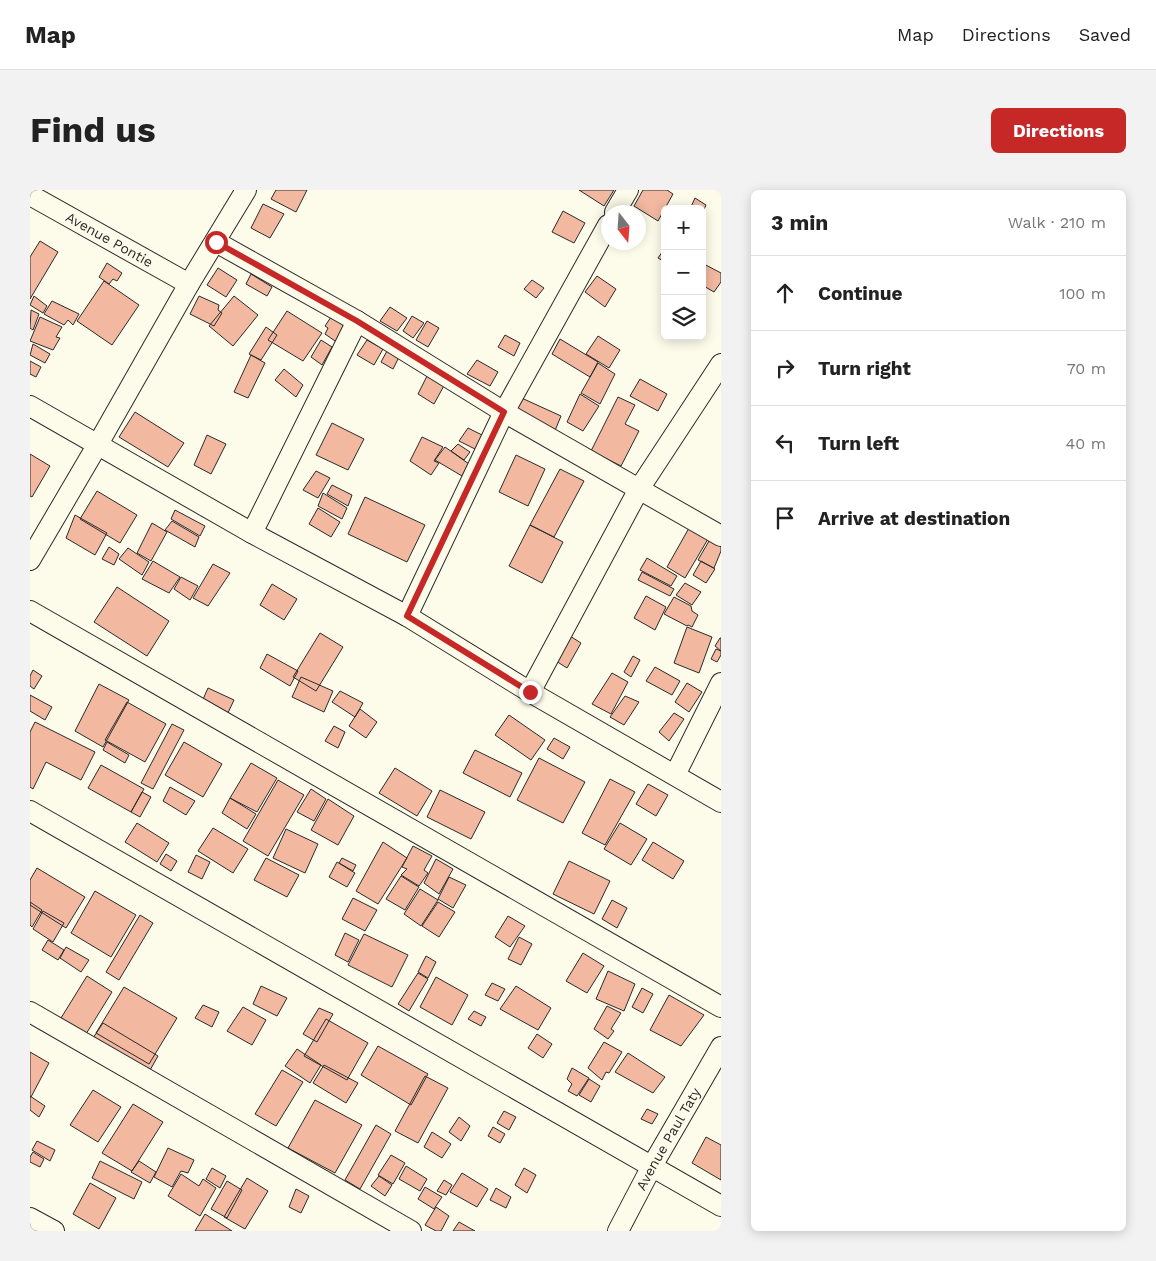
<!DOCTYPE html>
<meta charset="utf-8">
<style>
body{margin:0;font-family:"Work Sans",sans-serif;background:#f2f2f2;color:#222}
.controls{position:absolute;right:15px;top:15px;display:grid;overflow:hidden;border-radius:8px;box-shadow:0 2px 12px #0003}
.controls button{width:45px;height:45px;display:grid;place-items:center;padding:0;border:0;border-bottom:1px solid #e0e0e0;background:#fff;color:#222;font:25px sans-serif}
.compass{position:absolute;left:571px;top:15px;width:45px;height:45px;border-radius:50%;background:#fff;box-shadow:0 2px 12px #0003;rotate:163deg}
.stop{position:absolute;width:15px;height:15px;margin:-11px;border:4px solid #c62828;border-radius:50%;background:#fff}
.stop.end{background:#c62828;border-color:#fff;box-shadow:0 1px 5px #0008}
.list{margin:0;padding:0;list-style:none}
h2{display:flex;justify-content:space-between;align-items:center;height:65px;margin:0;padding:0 20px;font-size:21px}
h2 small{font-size:16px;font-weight:400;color:#767676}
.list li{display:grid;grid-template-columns:32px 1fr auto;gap:15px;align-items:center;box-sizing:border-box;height:75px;padding:0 20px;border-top:1px solid #e0e0e0}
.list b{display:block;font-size:19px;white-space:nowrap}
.list em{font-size:16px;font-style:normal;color:#767676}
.icon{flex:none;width:28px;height:28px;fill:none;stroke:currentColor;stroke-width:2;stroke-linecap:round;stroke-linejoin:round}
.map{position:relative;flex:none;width:691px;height:1041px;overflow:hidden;border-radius:8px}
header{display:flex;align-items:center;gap:30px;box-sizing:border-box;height:70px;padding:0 25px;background:#fff;border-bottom:1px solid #e0e0e0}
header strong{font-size:24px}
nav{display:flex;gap:28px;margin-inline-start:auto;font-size:18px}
.intro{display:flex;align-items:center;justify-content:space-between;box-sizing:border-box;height:120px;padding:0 30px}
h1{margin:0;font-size:35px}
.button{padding:12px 22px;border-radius:8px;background:#c62828;color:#fff;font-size:18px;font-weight:700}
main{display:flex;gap:30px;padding:0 30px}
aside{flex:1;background:#fff;border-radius:8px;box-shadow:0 2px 12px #0003}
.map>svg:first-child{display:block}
.building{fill:#f2b8a0;stroke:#2b2b2b}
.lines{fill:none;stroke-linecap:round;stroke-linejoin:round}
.minor-casing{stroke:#2b2b2b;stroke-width:22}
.minor{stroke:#fdfbea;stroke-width:20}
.route{stroke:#c62828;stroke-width:6}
.labels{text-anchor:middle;stroke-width:4;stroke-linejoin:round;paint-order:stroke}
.street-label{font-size:14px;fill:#2b2b2b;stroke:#fdfbea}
</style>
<header>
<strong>Map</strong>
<nav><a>Map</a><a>Directions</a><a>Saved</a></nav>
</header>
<div class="intro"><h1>Find us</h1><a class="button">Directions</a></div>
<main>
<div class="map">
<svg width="691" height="1041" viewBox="0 0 691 1041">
<rect width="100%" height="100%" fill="#fdfbea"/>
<!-- building -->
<path class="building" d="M 246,0 L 277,0 L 266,22 L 241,9 Z
M 549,0 L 584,0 L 574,16 Z
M 613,0 L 637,0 L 643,4 L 628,31 L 604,16 Z
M 665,8 L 676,15 L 672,24 L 672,19 L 660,19 Z
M 233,14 L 254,24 L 240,48 L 221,38 Z
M 533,21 L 555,33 L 544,53 L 522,42 Z
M 10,51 L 28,62 L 0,109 L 0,67 Z
M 635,58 L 635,72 L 628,68 Z
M 77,73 L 92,83 L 87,91 L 83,89 L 79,94 L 69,87 Z
M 672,73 L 691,83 L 691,92 L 684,102 L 672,95 Z
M 188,78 L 207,90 L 196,107 L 177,95 Z
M 221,84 L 242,97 L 237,106 L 216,94 Z
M 567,86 L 586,99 L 575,117 L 555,102 Z
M 502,90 L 514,98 L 506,108 L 494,99 Z
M 74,91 L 109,115 L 82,155 L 47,131 Z
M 4,106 L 17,116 L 13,123 L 0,115 Z
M 169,106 L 189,115 L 188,120 L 192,123 L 184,136 L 160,124 Z
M 204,106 L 228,125 L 203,156 L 179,136 Z
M 22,111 L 49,124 L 43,135 L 38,130 L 34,135 L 14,124 Z
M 360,117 L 377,128 L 367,141 L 350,131 Z
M 1,120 L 9,124 L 3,140 L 0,138 Z
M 257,121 L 292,143 L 273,171 L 238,150 Z
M 382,126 L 394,133 L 383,148 L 373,141 Z
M 10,127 L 32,137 L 26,147 L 30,148 L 23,160 L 0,151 Z
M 301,127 L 317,136 L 308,153 L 295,144 L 298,138 L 295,136 Z
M 397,131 L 409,138 L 398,157 L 386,150 Z
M 236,137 L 247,145 L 231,170 L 219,164 Z
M 475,145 L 490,153 L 484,166 L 468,157 Z
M 568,146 L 590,160 L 579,178 L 556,164 Z
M 530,149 L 568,172 L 560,187 L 522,164 Z
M 291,150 L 302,157 L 292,175 L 281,167 Z
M 337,150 L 353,159 L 344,175 L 327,165 Z
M 3,154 L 20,164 L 15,173 L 0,165 Z
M 357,161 L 369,167 L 363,179 L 351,172 Z
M 221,165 L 235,173 L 218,208 L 204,202 Z
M 447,170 L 468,182 L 460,196 L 437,184 Z
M 0,171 L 11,177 L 6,187 L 0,184 Z
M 568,173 L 585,184 L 570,214 L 551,203 Z
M 254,179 L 273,195 L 266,207 L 245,190 Z
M 399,182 L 416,192 L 404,214 L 388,204 Z
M 610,189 L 637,204 L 628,221 L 600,206 Z
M 550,204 L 569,216 L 553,241 L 537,232 Z
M 485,205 L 531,226 L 524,243 L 478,222 Z
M 588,207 L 605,215 L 595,234 L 609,241 L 591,276 L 561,261 Z
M 105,222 L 154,253 L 138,277 L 89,247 Z
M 302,233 L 334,249 L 318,280 L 286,265 Z
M 438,238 L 454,246 L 447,260 L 429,251 Z
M 177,245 L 196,254 L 181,284 L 164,275 Z
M 392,247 L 413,257 L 404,271 L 409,273 L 401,285 L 380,271 Z
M 428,254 L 440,262 L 434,270 L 421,261 Z
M 415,257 L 439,274 L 432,286 L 405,270 Z
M 0,264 L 20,276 L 2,307 L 0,306 Z
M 486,265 L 515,279 L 498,316 L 469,302 Z
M 530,279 L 554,291 L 524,347 L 500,335 Z
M 286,281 L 300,288 L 288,308 L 273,300 Z
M 302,295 L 322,305 L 318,316 L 297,304 Z
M 67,301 L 107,325 L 90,353 L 50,329 Z
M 293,303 L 317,318 L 312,329 L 288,316 Z
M 335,307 L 395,335 L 377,372 L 318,344 Z
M 288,318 L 310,332 L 301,347 L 279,334 Z
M 145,320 L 175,336 L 170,346 L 141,329 Z
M 45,325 L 77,343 L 65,365 L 36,348 Z
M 142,331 L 169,347 L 165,357 L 135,340 Z
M 122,333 L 137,342 L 121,371 L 107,363 Z
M 500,335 L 533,352 L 512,393 L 479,376 Z
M 659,338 L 678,349 L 655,388 L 637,377 Z
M 679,351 L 691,356 L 691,361 L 684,378 L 668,370 Z
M 79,357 L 89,364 L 84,375 L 72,369 Z
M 98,358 L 119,372 L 112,385 L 89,369 Z
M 617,368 L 647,386 L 641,396 L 610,380 Z
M 123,371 L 150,387 L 139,403 L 112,389 Z
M 671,371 L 685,379 L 676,393 L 663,385 Z
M 183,374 L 200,383 L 178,416 L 163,408 Z
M 612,382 L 644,399 L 640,406 L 608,390 Z
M 151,387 L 168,396 L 160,410 L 144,399 Z
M 655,393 L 671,402 L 662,415 L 646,405 Z
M 242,394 L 267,409 L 254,430 L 230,415 Z
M 87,397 L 139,431 L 117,466 L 64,432 Z
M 616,406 L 636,417 L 625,440 L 604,428 Z
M 644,407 L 661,416 L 662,421 L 668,425 L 662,437 L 658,435 L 657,436 L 634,424 Z
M 657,437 L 682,447 L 669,483 L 644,473 Z
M 290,443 L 313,457 L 286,501 L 263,487 Z
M 540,446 L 551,453 L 537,478 L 526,471 Z
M 690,448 L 691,448 L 691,461 L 685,456 Z
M 686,459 L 691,461 L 691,465 L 687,472 L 681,469 Z
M 237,464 L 268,481 L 260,496 L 230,478 Z
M 603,466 L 610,470 L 601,487 L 594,482 Z
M 625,477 L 650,491 L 642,505 L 616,491 Z
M 3,480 L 12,486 L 4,499 L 0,496 L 0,486 Z
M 582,483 L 598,492 L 581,524 L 562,514 Z
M 271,487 L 303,501 L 294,522 L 262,507 Z
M 657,493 L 672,502 L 659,522 L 645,512 Z
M 69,494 L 99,510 L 73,557 L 45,541 Z
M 178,498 L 204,510 L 196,527 L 170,516 Z
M 310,501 L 333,513 L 325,527 L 302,512 Z
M 0,505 L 22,517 L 15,530 L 0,521 Z
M 595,506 L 609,512 L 594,535 L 580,527 Z
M 97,512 L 136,534 L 115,572 L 75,550 Z
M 330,519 L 347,532 L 336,548 L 319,536 Z
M 644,523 L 654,529 L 639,551 L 629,542 Z
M 479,525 L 515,550 L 501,570 L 465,545 Z
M 5,532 L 65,562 L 51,590 L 16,572 L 3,599 L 0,597 L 0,542 Z
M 142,534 L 154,540 L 123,599 L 111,593 Z
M 304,536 L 315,542 L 308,558 L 295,551 Z
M 524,548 L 540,557 L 533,569 L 517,559 Z
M 77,552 L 99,565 L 95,573 L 73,560 Z
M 154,552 L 192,574 L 173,607 L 135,585 Z
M 445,560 L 492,583 L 480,607 L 433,583 Z
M 509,568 L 555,592 L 533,633 L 487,610 Z
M 221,573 L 247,588 L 227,622 L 200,608 Z
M 71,575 L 114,599 L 101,622 L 58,598 Z
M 365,578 L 402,601 L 387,626 L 349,603 Z
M 580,589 L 605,602 L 575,655 L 552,643 Z
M 248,590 L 274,605 L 238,666 L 213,651 Z
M 618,594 L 638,605 L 626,626 L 606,614 Z
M 140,597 L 165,611 L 156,625 L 133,611 Z
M 281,599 L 296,609 L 284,631 L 267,622 Z
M 410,600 L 455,622 L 441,649 L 397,627 Z
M 112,602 L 121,607 L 110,627 L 101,622 Z
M 200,608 L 226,624 L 217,639 L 192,623 Z
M 298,609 L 324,626 L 308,655 L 281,640 Z
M 107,633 L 139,653 L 127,672 L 95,652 Z
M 590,633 L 617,649 L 601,675 L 574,659 Z
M 183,638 L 218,659 L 203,683 L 168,661 Z
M 256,639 L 288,654 L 275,683 L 243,668 Z
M 353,652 L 377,668 L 348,714 L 326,701 Z
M 623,652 L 654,671 L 643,689 L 612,670 Z
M 383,656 L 402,666 L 394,680 L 398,683 L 389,696 L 371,685 L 377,679 L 372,677 Z
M 136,664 L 147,671 L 141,681 L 130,674 Z
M 166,665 L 180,672 L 172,689 L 158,682 Z
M 236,668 L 269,685 L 257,707 L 224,690 Z
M 312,668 L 326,675 L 323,681 L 309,673 Z
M 406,669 L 423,679 L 409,704 L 394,693 Z
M 539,671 L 580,691 L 564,724 L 523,704 Z
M 307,672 L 325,683 L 317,697 L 299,687 Z
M 7,678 L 55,707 L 36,738 L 0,715 L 0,690 Z
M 371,686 L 389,697 L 375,720 L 356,709 Z
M 419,687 L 436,695 L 423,718 L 408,709 Z
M 390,699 L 408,710 L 391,736 L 374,724 Z
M 65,701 L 106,725 L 81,767 L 41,743 Z
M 323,708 L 347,720 L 335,741 L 312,729 Z
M 582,710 L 597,718 L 587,738 L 572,729 Z
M 0,712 L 12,720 L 2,737 L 0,735 Z
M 408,712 L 425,722 L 409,747 L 392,736 Z
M 13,721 L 34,733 L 23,752 L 3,739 Z
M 110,725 L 123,733 L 89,790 L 76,782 Z
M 478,726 L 495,736 L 480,757 L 465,747 Z
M 315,743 L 329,750 L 318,772 L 305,765 Z
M 334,744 L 378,765 L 362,797 L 318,775 Z
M 489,747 L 502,754 L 491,775 L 478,769 Z
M 18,750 L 34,760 L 28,770 L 12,760 Z
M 36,757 L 59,770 L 51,782 L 30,768 Z
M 553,763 L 574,776 L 557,803 L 536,791 Z
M 396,766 L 406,772 L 398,788 L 388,782 Z
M 578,781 L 605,794 L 594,821 L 566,809 Z
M 388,783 L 398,789 L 379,821 L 368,814 Z
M 57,786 L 82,802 L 56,844 L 31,828 Z
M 406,787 L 438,805 L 422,835 L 390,817 Z
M 462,793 L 475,799 L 468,811 L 455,805 Z
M 231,796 L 257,808 L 247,826 L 223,814 Z
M 486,796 L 521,818 L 508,840 L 470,819 Z
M 94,797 L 147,828 L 119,874 L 66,843 Z
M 612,798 L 623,804 L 613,823 L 602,817 Z
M 639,805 L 674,825 L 651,856 L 620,840 Z
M 173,815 L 189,822 L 182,837 L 165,828 Z
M 577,816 L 591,823 L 581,839 L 584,841 L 578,849 L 564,839 Z
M 213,817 L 236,830 L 222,855 L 197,841 Z
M 289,818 L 303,824 L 287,852 L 273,844 Z
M 444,821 L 456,827 L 451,836 L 438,829 Z
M 296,829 L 338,853 L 317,890 L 274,866 Z
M 73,833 L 128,866 L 115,889 L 59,854 Z
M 507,844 L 522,854 L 513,868 L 498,858 Z
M 574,852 L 592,862 L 579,883 L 576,882 L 572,890 L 558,878 Z
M 348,856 L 398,884 L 381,915 L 331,885 Z
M 267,859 L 291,875 L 280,893 L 255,876 Z
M 0,862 L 19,873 L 1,907 L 0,907 Z
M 598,863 L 635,887 L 623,903 L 585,882 Z
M 294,875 L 328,893 L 316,913 L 283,893 Z
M 542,878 L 559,888 L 547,906 L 538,901 L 542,894 L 537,889 Z
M 252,880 L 273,892 L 246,936 L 225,924 Z
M 395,886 L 418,898 L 388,953 L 365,941 Z
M 559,889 L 570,896 L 561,912 L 549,905 Z
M 63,900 L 91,917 L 68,952 L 40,935 Z
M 0,906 L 15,916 L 9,927 L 0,920 Z
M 285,910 L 332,935 L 305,983 L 258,958 Z
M 103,914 L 133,932 L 102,981 L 72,963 Z
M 617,919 L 628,924 L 622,934 L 611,929 Z
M 474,921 L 486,927 L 479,940 L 467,933 Z
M 429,927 L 440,936 L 431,951 L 419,942 Z
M 346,935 L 361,944 L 330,999 L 315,990 Z
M 463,937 L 475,944 L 470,953 L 458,946 Z
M 402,942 L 421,954 L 412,968 L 394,957 Z
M 676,947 L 691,955 L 691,990 L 662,973 Z
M 7,951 L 25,960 L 20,971 L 2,960 Z
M 138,958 L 164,970 L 158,983 L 151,981 L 142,997 L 124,987 Z
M 3,962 L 14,969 L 10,977 L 0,972 L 0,967 Z
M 361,965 L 375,973 L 363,994 L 348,985 Z
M 70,971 L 112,992 L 104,1009 L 62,988 Z
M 109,971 L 126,982 L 120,993 L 101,982 Z
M 376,976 L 397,989 L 390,1001 L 369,989 Z
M 182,978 L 196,986 L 190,998 L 176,989 Z
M 494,978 L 506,985 L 497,1003 L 485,995 Z
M 432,983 L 458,999 L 447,1017 L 420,1002 Z
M 151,984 L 169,996 L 173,989 L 186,998 L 170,1026 L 138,1006 Z
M 349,986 L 362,995 L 355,1006 L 341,996 Z
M 217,988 L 238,1001 L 215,1039 L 194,1027 Z
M 414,990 L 422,995 L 416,1005 L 407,1001 Z
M 197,991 L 212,1000 L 197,1028 L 181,1019 Z
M 60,993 L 86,1008 L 69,1039 L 43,1024 Z
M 395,997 L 412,1007 L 404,1019 L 388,1009 Z
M 466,998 L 481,1007 L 476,1018 L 460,1010 Z
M 266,999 L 279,1006 L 271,1023 L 259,1017 Z
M 406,1017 L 419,1026 L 411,1041 L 406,1041 L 395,1035 Z
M 175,1024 L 202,1041 L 165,1041 Z
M 429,1032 L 445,1041 L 423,1041 Z"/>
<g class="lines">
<defs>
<g id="minor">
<path id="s1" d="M 0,5 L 159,94"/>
<path d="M 585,22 L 598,0"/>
<path d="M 186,52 L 327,131 L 474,222 L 691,346"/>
<path d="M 0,216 L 222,343 L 377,426 L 500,502 L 691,612"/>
<path d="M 222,343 L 327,131"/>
<path d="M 0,370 L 68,254 L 159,94 L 216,0"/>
<path d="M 0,421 L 691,817"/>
<path d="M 377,426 L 474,222 L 578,35"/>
<path d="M 500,502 L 609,299 L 691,174"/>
<path d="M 645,585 L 691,493"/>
<path d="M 0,621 L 691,1016"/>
<path d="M 0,822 L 381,1041"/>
<path d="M 0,1028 L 24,1041"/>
<path id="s2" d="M 588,1041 L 622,976 L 691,857"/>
</g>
</defs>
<!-- minor casing -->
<use href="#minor" class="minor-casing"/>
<!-- minor -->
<use href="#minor" class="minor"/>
</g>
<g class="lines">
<!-- route -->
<path class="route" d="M 186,52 L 327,131 L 474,222 L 377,426 L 500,502"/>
</g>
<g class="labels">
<!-- street labels -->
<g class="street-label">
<text dy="5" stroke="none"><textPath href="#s1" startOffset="91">Avenue Pontie</textPath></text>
<text dy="5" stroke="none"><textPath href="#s2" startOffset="105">Avenue Paul Taty</textPath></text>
</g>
</g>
</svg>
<div class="controls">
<button>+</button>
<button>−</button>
<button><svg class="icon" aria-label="layers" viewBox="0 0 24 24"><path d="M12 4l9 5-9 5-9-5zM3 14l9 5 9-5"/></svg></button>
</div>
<svg class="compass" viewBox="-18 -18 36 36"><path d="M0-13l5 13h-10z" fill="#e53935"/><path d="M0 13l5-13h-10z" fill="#767676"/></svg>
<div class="stop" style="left:186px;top:52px"></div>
<div class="stop end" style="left:500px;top:502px"></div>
</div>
<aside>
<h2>3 min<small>Walk · 210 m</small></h2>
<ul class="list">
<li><svg class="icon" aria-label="ahead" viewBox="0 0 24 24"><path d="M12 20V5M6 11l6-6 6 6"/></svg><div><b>Continue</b></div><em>100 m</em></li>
<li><svg class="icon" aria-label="right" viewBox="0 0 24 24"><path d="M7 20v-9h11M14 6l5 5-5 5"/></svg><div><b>Turn right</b></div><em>70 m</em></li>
<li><svg class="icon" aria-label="left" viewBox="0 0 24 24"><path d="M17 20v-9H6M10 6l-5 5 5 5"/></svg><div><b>Turn left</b></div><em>40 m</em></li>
<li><svg class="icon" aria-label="arrive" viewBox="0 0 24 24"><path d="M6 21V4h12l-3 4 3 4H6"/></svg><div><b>Arrive at destination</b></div></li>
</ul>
</aside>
</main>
